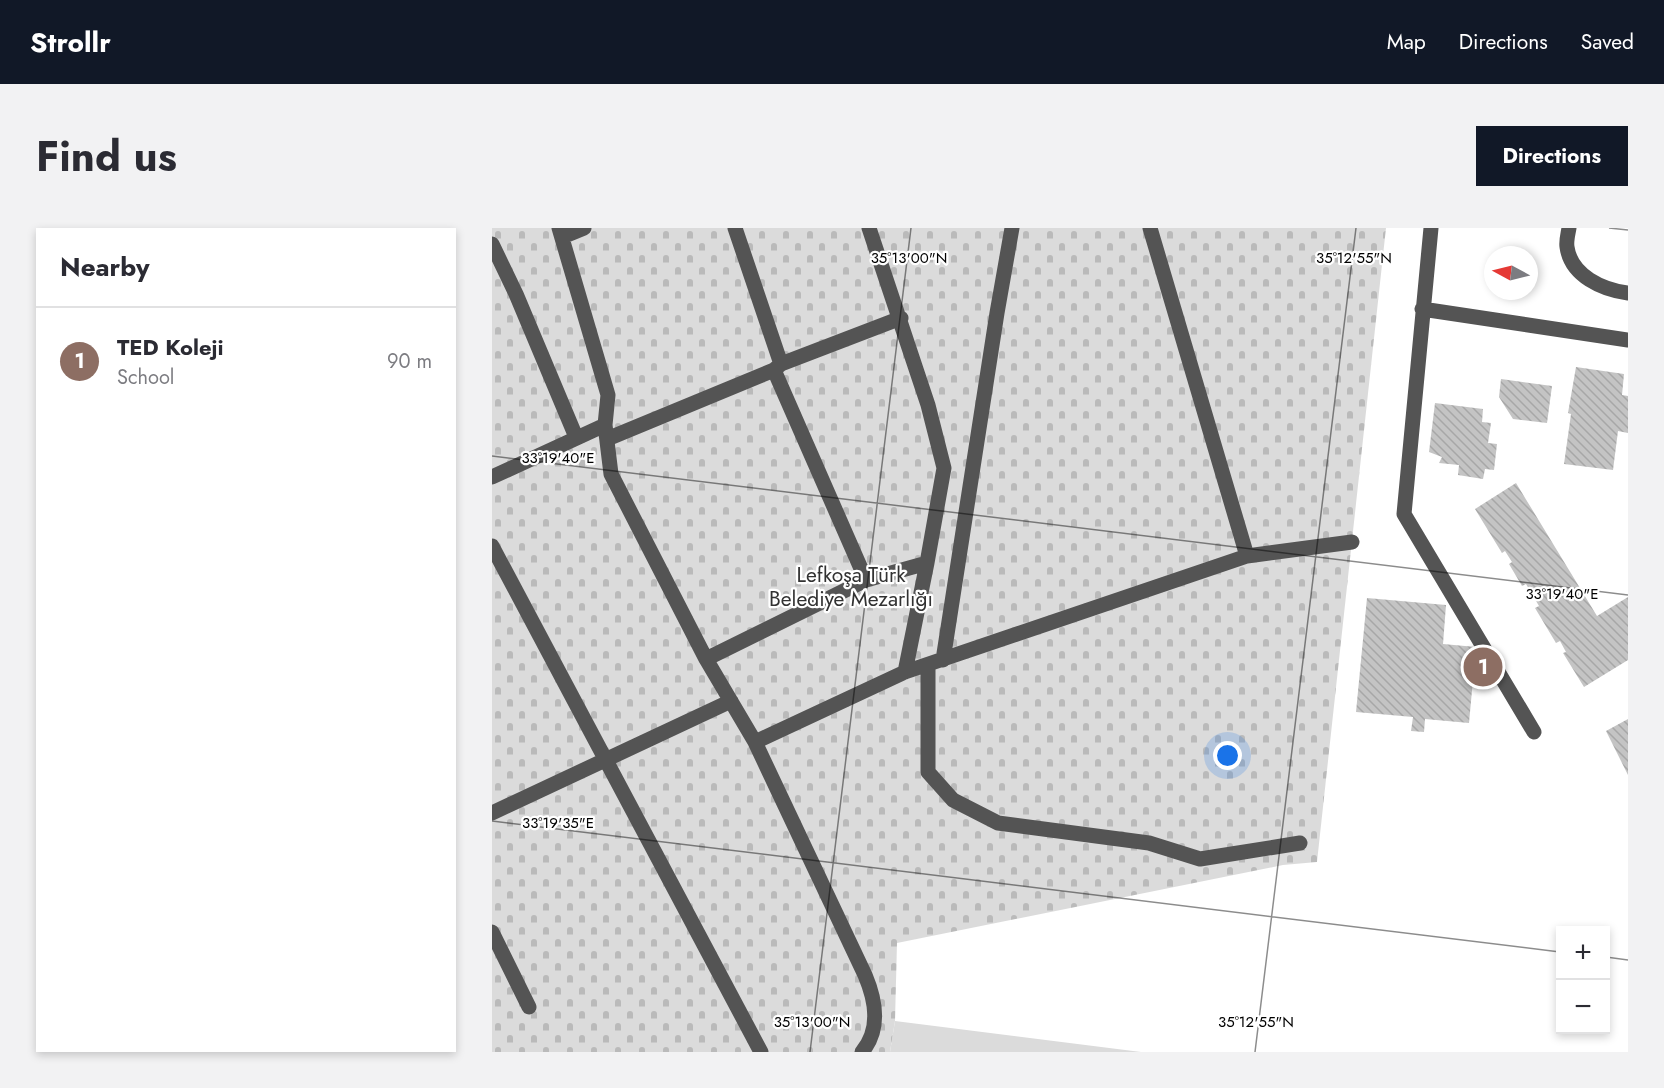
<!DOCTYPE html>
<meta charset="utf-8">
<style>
body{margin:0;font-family:Jost,sans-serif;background:#f2f2f3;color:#2b2b33}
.controls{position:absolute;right:18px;bottom:18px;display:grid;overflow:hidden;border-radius:0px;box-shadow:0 3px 9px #0003}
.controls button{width:54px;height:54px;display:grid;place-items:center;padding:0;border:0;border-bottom:2px solid #e1e1e2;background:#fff;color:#2b2b33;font:30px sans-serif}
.compass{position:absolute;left:992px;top:18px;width:54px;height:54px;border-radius:50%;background:#fff;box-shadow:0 3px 9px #0003;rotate:277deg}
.you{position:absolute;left:736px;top:528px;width:21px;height:21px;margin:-15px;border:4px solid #fff;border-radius:50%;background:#1a73e8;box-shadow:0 0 0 9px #1a73e833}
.badge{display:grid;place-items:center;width:39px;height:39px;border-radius:50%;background:#111827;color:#fff;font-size:20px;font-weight:700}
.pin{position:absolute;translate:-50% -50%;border:3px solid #fff;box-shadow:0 2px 6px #0006}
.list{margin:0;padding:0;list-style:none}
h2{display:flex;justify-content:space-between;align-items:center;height:78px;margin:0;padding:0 24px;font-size:26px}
h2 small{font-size:20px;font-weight:400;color:#7c7c81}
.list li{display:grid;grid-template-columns:39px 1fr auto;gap:18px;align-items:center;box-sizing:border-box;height:108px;padding:0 24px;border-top:2px solid #e1e1e2}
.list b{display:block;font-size:22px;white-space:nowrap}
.list p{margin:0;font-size:20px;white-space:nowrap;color:#7c7c81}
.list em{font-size:20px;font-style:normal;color:#7c7c81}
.map{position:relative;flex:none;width:1136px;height:824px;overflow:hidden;border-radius:0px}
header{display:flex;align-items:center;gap:36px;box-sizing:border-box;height:84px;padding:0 30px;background:#111827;color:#fff}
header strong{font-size:28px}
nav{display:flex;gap:33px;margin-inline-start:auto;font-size:21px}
.intro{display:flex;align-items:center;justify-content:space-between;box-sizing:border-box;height:144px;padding:0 36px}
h1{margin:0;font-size:42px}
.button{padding:15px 27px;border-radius:0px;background:#111827;color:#fff;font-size:21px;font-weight:700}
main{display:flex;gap:36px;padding:0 36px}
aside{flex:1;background:#fff;border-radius:0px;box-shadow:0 3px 9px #0003}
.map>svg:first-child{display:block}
.green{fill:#dbdbdb}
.cemetery{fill:url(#cemetery-stones)}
.building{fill:url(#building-back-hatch)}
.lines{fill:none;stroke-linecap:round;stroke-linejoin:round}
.minor{stroke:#545454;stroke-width:15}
.ticks{fill:none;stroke:#000;stroke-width:1.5;stroke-opacity:0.45}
.labels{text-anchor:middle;stroke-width:4.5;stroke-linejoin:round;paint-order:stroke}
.park-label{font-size:21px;fill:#323232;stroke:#fff}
.ticks-label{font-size:15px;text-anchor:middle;fill:#000;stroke:#fff;stroke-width:4.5;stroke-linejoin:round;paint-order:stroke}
</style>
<header>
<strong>Strollr</strong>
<nav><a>Map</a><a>Directions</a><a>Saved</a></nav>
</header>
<div class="intro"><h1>Find us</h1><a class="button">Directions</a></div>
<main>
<aside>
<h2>Nearby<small></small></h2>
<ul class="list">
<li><span class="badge" style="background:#8d6e63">1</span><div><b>TED Koleji</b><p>School</p></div><em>90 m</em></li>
</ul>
</aside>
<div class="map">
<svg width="1136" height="824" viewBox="0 0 1136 824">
<defs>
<pattern id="cemetery-stones" width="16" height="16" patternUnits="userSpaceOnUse" patternTransform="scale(1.5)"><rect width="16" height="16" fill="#dbdbdb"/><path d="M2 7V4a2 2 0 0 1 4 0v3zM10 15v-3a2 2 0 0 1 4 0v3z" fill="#bababa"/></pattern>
<pattern id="building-back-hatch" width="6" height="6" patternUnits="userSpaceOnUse" patternTransform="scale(1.5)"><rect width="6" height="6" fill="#c4c4c4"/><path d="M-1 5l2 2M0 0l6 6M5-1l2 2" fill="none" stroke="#a7a7a7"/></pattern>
</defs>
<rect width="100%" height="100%" fill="#fff"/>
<!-- green -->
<path class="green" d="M 403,793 L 649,824 L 398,824 Z"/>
<!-- cemetery -->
<path class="cemetery" d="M 0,0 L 894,0 L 825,634 L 791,637 L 405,715 L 403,793 L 398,824 L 0,824 Z"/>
<!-- building -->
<path class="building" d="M 1084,139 L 1132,146 L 1130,167 L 1136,168 L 1136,205 L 1126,203 L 1121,242 L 1072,236 L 1079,186 L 1076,185 Z
M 1009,151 L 1060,158 L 1055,195 L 1021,191 L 1007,169 Z
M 943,175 L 991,181 L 990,194 L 999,195 L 996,215 L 1005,216 L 1002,242 L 993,241 L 991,251 L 966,247 L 967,237 L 947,235 L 950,229 L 937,224 Z
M 1024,255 L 1105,388 L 1136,369 L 1136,432 L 1092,459 L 1071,425 L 1074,424 L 1068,413 L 1064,415 L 1043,380 L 1047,378 L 1034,356 L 1030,358 L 1017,336 L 1020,334 L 1013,323 L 1010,325 L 983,281 Z
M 875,370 L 954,377 L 951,416 L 984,419 L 977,495 L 933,491 L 932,504 L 919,503 L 921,489 L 864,484 Z
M 1136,491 L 1136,547 L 1114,503 Z"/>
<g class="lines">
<!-- minor -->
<path class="minor" d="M 67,0 L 116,167 L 113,197 L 119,246 L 214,431 L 263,514 L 373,747 C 384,773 389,801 370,824
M 243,0 L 289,136
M 377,0 L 436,177 L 452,240 L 435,335 L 413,444
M 658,0 L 755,328
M 939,0 L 912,286 L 1042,504
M 1077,0 C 1076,6 1074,13 1075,19 C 1079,48 1111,62 1136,65
M 70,9 L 92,0
M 0,16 L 24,66 L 84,209
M 930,81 L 1136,112
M 282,142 L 374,352
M 115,211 L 282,142 L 289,136 L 409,90
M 0,249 L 113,197
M 0,318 L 269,824
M 214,431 L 374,352 L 435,335
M 451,432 L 505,85 L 520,0
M 436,437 L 436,544 L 461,572 L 506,595 L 657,615 L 708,631 L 808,615
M 263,514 L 413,444 L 755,328 L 860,314
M 0,585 L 239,473
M 0,704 L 37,779"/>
</g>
<!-- ticks -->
<path class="ticks" d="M 1117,0 L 1136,2M 0,228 L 1136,367M 0,593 L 1068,724M 1114,729 L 1136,732M 318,824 L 419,0M 763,824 L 864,0"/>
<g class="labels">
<!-- park labels -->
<g class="park-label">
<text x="359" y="354">Lefkoşa Türk<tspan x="359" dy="24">Belediye Mezarlığı</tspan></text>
</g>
</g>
<g class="ticks-label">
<text x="417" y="35">35°13'00"N</text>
<text x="862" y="35">35°12'55"N</text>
<text x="66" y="235">33°19'40"E</text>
<text x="1070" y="371">33°19'40"E</text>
<text x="66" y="600">33°19'35"E</text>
<text x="320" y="799">35°13'00"N</text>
<text x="764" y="799">35°12'55"N</text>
</g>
</svg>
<div class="controls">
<button>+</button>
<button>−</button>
</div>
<svg class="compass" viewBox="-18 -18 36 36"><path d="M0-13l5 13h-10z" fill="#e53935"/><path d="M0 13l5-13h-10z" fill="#7c7c81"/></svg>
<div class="you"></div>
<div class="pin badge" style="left:991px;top:439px;background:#8d6e63">1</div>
</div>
</main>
